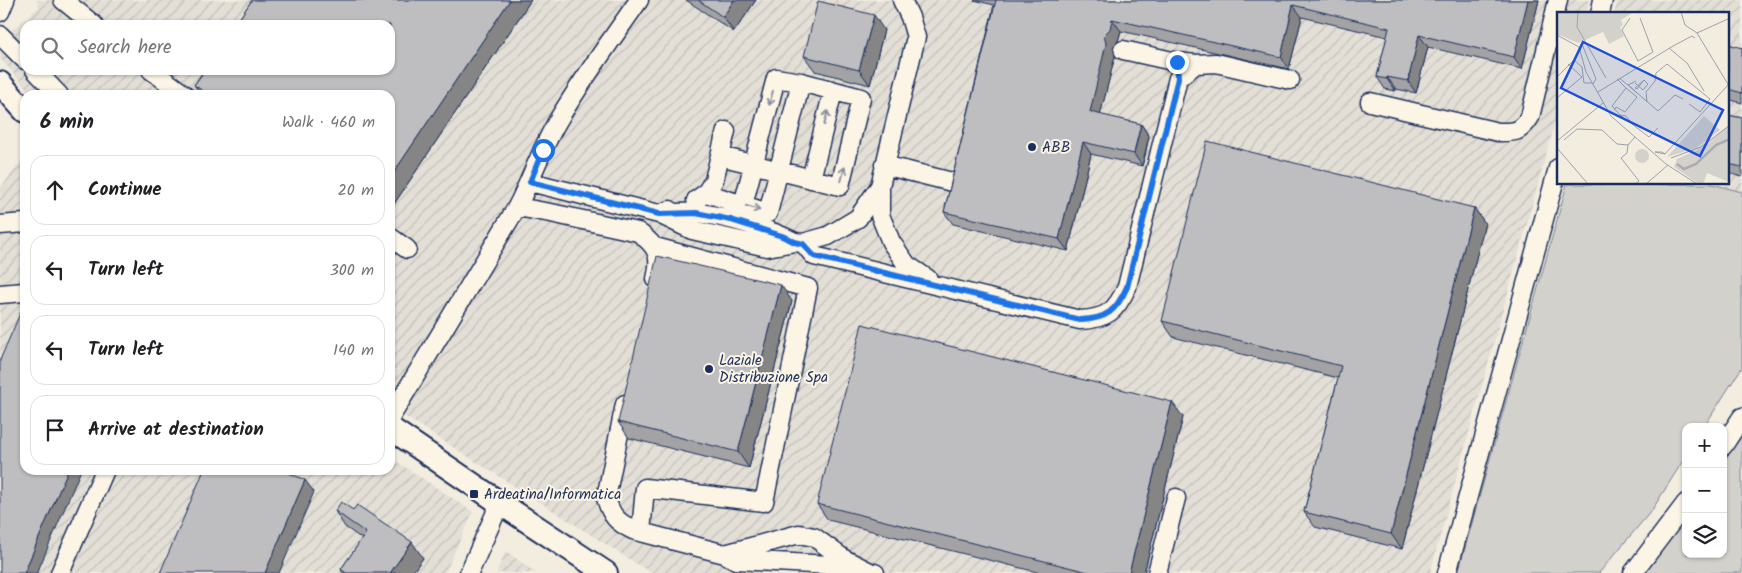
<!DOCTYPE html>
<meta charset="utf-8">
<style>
body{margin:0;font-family:Kalam,sans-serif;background:#f2f2f2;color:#202124}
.controls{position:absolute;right:15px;bottom:15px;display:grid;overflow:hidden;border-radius:10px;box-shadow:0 1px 4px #0004}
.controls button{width:45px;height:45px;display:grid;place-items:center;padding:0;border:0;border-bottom:1px solid #e0e0e0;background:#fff;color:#202124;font:25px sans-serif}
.stop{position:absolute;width:15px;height:15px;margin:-11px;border:4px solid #1a73e8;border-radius:50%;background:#fff}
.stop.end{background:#1a73e8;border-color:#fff;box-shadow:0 1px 5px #0008}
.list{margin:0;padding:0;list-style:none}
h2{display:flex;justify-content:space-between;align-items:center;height:65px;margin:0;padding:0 20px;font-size:21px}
h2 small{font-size:16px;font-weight:400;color:#757577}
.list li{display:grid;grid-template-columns:32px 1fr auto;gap:15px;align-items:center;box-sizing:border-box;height:70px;margin:0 10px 10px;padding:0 10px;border:1px solid #e0e0e0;border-radius:15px}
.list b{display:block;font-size:19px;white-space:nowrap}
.list em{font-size:16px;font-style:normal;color:#757577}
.icon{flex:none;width:28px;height:28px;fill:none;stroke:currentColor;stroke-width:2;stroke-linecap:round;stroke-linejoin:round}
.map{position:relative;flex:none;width:1742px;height:573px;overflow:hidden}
.search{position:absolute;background:#fff;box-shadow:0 1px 4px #0004;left:20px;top:20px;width:375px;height:55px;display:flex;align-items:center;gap:12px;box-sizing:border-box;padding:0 18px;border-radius:15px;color:#757577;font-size:19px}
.panel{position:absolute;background:#fff;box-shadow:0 1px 4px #0004;left:20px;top:90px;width:375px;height:385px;border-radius:15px}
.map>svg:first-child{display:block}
.industrial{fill:url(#industrial-furrows);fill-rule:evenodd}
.green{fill:#d3d1cc;stroke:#778095}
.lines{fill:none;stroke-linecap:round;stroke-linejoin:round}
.minor-casing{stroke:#1b2f5e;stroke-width:21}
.major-casing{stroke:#1b2f5e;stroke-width:26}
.minor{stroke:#fcf5e5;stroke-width:18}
.major{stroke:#fcf5e5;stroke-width:22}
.wall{fill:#a3a3a5;stroke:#1b2f5e}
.shaded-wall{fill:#858586;stroke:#1b2f5e}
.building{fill:#bebec0;stroke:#1b2f5e}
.oneway{stroke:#8c92a2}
.route{stroke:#1a73e8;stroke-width:6}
.poi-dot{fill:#1b2f5e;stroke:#fcf5e5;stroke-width:2}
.labels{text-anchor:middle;stroke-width:4;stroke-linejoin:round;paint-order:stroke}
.poi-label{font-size:15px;fill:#1b2f5e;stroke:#fcf5e5;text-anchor:start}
.inset-river{fill:none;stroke:#a9acb3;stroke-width:2.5}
.inset-road{fill:none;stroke:#9da1ac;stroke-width:1}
.view{fill:#1d4ed8;fill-opacity:0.15;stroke:#1d4ed8;stroke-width:2.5}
.inset-edge{fill:none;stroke:#1b2f5e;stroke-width:2.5}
</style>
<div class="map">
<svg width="1742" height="573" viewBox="0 0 1742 573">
<defs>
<pattern id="industrial-furrows" width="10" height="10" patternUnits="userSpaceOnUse" patternTransform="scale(1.25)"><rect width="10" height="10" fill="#e3dfd6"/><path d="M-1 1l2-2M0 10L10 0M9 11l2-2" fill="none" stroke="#c2c0ba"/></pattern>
</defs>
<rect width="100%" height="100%" fill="#f3ede0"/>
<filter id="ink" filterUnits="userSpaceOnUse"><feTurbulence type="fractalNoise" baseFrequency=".02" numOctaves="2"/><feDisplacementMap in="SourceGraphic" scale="10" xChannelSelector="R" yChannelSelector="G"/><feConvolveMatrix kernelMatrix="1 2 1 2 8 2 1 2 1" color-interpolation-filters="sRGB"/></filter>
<g filter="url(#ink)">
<!-- industrial -->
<path class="industrial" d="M 37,0 L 1590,0 L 1586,14 L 1558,14 L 1558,112 L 1430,573 L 651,573 L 390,407 L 390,95 L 32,95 L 0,58 L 0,45 L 12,30 L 39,7 ZM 25,25 L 390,25 L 390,70 L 25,70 Z
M 1618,0 L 1742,0 L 1742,192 L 1712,184 L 1728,184 L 1728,14 L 1614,14 Z
M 25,156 L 25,470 L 390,470 L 390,457 L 473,512 L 445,573 L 0,573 L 0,189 Z
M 506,551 L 536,573 L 496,573 Z"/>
<!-- green -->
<path class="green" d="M 1567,184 L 1712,184 L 1742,192 L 1742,367 L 1704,427 L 1686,427 L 1686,456 L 1652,510 L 1599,573 L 1458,573 Z
M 1742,432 L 1742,573 L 1644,573 L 1686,517 L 1686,554 L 1723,554 L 1723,463 Z"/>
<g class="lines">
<defs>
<path id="minor" d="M 63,0 L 94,25
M 902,0 L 910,17 L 916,37 L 880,186 L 880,215 L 891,242 L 907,265 L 928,279
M 0,12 L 5,0
M 1600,14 L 1603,0
M 0,35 L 25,60
M 1123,50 L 1177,62 L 1196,64
M 35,70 L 59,95
M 151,70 L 185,95
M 1370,102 L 1498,132 C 1515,132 1520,133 1530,117 L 1558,0
M 720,156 L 840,186 L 861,98 L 801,82
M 884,165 L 952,182
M 811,179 L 833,91
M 530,182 L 659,214 L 670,210
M 706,193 L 768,213 L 801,82 L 776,78 L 743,205
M 696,200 L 706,193 L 714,180 L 726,131
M 517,207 L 551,213 L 638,232 C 657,246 662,255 656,279
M 0,225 L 25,223
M 390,237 L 407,249
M 795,242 C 767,228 729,217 698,213 C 685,211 671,214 659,214 L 692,230 L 767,247 L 795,242 L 803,243 L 814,256 L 1080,320 C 1107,319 1116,311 1127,287 L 1178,78 L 1196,64 L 1216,63 L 1290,80
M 803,243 L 828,236 L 858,218 L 880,186
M 0,294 L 25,292
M 625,404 L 606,498 C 611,516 617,522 633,530 L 725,554
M 390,418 L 517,207 C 532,178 542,146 560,117 C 584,77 612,39 639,0
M 1723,446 L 1742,417
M 641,532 L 645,488 L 764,502 L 808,288 L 655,247
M 870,572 L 844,559 L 814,537 L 799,534 L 725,554 L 736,560 L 830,565 L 875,573
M 60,573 L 105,470
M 469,573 L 500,503
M 1157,573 L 1176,498
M 1447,573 L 1558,168
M 1633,573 L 1686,503"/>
<path id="major" d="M 0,83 L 25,111
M 390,428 L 500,503 L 606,573"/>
</defs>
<!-- minor casing -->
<use href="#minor" class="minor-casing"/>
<!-- major casing -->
<use href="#major" class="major-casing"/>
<!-- minor -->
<use href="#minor" class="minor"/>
<!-- major -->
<use href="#major" class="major"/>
</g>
<!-- wall -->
<path class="wall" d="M 252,0 L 531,0 L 390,210 L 390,95 L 201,95 L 194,85 Z
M 686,0 L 756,0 L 734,32 Z
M 974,0 L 1539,0 L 1522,69 L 1428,47 L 1416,93 L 1396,89 L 1395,91 L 1385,89 L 1377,77 L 1387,37 L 1302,17 L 1289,69 L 1121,31 L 1118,41 L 1113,47 L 1115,56 L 1100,115 L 1141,124 L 1149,136 L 1145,156 L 1142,166 L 1091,154 L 1068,251 L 953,224 L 944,212 L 994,5 Z
M 884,30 L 870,85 L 815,71 L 804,56 Z
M 1728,44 L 1742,48 L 1742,103 L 1728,99 Z
M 1728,115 L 1742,118 L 1742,177 L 1728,173 Z
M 1474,208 L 1485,223 L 1402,549 L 1315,527 L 1304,512 L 1338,378 L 1173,337 L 1162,321 Z
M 792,301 L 749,468 L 629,438 L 618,422 Z
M 1183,417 L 1144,573 L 1041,573 L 828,520 L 817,504 Z
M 335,511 L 423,558 L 412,573 L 343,573 L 341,569 L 362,539 L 345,527 Z"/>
<!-- shaded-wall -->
<path class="shaded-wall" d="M 510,0 L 531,0 L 390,210 L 390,178 Z
M 734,0 L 756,0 L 734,32 L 723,17 Z
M 1528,0 L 1539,0 L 1522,69 L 1514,57 Z
M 1293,5 L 1302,17 L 1289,69 L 1281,57 Z
M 874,15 L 884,30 L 870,85 L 859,70 Z
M 1112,19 L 1121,31 L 1118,41 L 1113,47 L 1115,56 L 1098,124 L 1090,112 L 1104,35 Z
M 1419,35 L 1428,47 L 1416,93 L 1408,81 Z
M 1387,77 L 1396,89 L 1395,91 L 1387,79 Z
M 1141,124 L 1149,136 L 1142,166 L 1134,154 Z
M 1083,142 L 1091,154 L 1068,251 L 1059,239 Z
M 1474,208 L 1485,223 L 1402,549 L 1391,534 Z
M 781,285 L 792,301 L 749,468 L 738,452 Z
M 1172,402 L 1183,417 L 1144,573 L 1129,573 Z
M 68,470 L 81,470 L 37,573 L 24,573 Z
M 305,480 L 314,492 L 279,573 L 265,573 Z
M 412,542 L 423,558 L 412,573 L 390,573 Z"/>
<!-- building -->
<path class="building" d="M 252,0 L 510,0 L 390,178 L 390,95 L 209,95 L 194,85 L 205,70 L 390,70 L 390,25 L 235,25 Z
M 698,0 L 734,0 L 723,17 Z
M 996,0 L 1528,0 L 1514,57 L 1419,35 L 1408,81 L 1387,77 L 1387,79 L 1377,77 L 1389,28 L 1293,5 L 1281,57 L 1112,19 L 1110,29 L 1104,35 L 1106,44 L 1090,112 L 1141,124 L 1136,144 L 1134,154 L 1083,142 L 1059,239 L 944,212 Z
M 818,1 L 874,15 L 859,70 L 804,56 Z
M 1728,44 L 1742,48 L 1742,93 L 1728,89 Z
M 1728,115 L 1742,118 L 1742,167 L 1728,164 Z
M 1207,141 L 1474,208 L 1391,534 L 1304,512 L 1341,366 L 1162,321 Z
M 657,256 L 781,285 L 738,452 L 618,422 Z
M 25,302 L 25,470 L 68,470 L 24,573 L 0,573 L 0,360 Z
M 862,324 L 1172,402 L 1129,573 L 1092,573 L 817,504 Z
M 204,470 L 282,470 L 305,480 L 265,573 L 160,573 Z
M 341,502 L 353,510 L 357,505 L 412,542 L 390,573 L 346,573 L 341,569 L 366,533 L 335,511 Z"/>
<!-- one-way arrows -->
<defs><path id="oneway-shaft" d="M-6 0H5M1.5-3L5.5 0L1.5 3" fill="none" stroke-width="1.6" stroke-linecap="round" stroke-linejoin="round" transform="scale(1.25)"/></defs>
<g class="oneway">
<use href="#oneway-shaft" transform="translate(771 98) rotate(105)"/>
<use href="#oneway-shaft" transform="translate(826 118) rotate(-76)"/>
<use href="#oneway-shaft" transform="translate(843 174) rotate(-76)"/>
<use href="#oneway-shaft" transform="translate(753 208) rotate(17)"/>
</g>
</g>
<g class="lines" filter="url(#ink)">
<!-- route -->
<path class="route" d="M 543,150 L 530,182 L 659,214 L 696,213 L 731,220 L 782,236 L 795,242 L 803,244 L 814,256 L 1080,320 C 1107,319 1116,311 1127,287 L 1178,78 L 1177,62"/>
</g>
<!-- markers -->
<g class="poi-dot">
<circle cx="1032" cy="147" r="5"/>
<circle cx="709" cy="369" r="5"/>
<rect x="469" y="489" width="10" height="10" rx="2.5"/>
</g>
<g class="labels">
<!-- poi labels -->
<g class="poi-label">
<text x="1042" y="152">ABB</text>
<text x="719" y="365">Laziale<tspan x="719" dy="17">Distribuzione Spa</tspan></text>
<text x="484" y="499">Ardeatina/Informatica</text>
</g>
</g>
<!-- overview -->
<g transform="translate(1557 12)">
<rect width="172" height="172" fill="#f3ede0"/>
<path d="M 0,0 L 76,0 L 64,8 L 66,13 L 63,15 L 67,24 L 52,32 L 46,20 L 21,31 L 0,22 ZM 147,104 L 163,118 L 139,136 L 110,145 ZM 172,113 L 172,170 L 150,161 L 147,170 L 142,172 L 117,155 L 120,147 L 145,136 ZM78 144a7 7 0 1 1 14 0a7 7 0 1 1-14 0Z" fill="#d3d1cc"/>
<path class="inset-river" d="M 120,152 L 127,157 L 139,152 L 159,133 L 173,127"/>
<path class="inset-road" d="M 21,0 L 20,15 L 49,66M 124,0 L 128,13 L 140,21 L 173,6M 73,6 L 65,18 L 81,49 L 96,40 L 83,6M 140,21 L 172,74M 0,23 L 22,35 L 29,60 L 54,104 L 109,152 L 140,172M 25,32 L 39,67 L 36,72M 112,36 L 130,51 L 147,79M 0,65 L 17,48 L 25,55 L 27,71 L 35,71M 62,66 L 71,73 L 79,69M 60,67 L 69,76 L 55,94 L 63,103M 78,71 L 86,78 L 91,72 L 87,68M 78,76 L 80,77 L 87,68 L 78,76M 41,80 L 116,34 L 135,24 L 138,26M 80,81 L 71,73 L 101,99 L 118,83 L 126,87M 0,86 L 25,65 L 11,52M 90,90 L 89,80 L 98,69 L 99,61 L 110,52 L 153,87 L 143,100 L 132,92M 57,98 L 59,95 L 68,100 L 80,85 L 69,76M 74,110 L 69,104 L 63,103 L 92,125 L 101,116M 7,128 L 20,117 L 45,118 L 60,132 L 71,133 L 78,125M 0,129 L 46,91M 71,133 L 70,141 L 64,146 L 82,169 L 78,172M 0,136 L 31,172M 98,140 L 105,140 L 108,142 L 98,140M 108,142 L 171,73M 114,146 L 144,135 L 173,113M 89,172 L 111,153"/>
<path class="view" d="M 26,30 L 166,98 L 143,144 L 4,76 Z"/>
<rect width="172" height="172" class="inset-edge"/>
</g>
</svg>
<div class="controls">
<button>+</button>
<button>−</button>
<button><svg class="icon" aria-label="layers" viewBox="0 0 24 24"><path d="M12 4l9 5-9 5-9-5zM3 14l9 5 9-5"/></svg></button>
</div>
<div class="stop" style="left:543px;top:150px"></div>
<div class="stop end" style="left:1177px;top:62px"></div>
<div class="search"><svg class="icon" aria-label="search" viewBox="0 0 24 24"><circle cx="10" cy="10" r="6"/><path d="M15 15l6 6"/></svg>Search here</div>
<section class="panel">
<h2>6 min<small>Walk · 460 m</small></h2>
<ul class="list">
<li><svg class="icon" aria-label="ahead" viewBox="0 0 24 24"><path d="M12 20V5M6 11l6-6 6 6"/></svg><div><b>Continue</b></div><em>20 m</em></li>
<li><svg class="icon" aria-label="left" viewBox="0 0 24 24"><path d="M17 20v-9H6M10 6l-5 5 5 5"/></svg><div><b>Turn left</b></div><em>300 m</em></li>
<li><svg class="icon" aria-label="left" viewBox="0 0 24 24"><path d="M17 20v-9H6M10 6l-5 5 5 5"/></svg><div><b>Turn left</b></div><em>140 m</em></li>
<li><svg class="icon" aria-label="arrive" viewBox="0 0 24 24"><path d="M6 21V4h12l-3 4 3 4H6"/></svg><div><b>Arrive at destination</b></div></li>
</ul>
</section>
</div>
